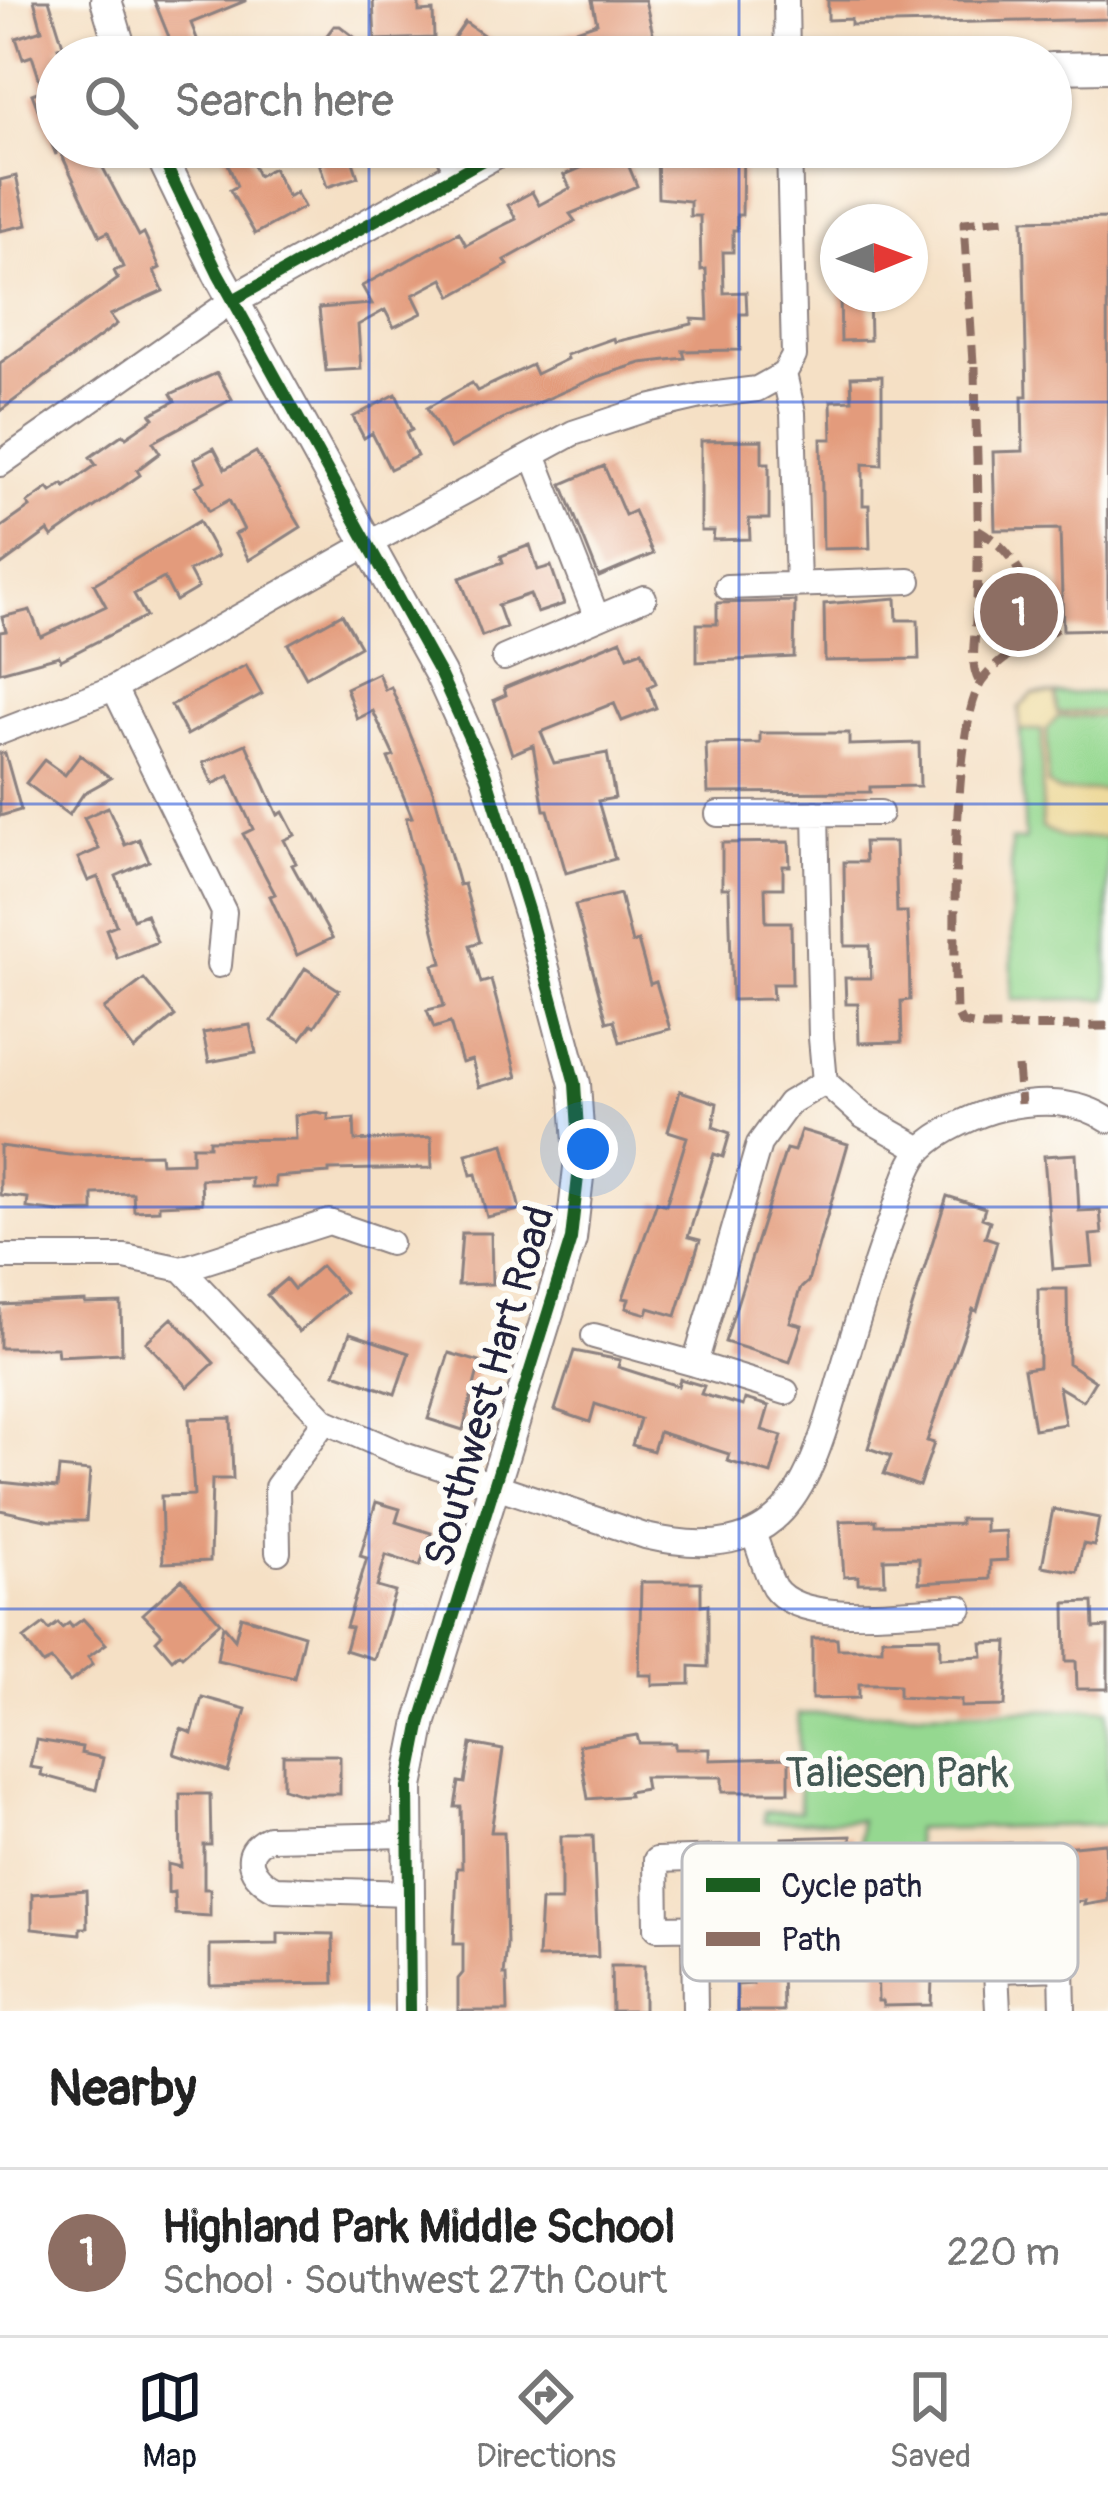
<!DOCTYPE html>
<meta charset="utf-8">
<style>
body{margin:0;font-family:Pangolin,sans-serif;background:#f6f6f6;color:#222}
.compass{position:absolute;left:820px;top:204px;width:108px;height:108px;border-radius:50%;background:#fff;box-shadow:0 3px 9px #0004;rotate:89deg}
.you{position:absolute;left:588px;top:1149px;width:42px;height:42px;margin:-30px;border:9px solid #fff;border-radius:50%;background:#1a73e8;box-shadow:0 0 0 18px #1a73e833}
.badge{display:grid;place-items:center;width:78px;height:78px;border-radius:50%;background:#111827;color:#fff;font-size:39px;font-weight:700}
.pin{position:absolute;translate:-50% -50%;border:6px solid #fff;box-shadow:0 3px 12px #0006}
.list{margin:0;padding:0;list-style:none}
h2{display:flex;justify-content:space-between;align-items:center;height:156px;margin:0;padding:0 48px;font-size:51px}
h2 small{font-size:39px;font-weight:400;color:#767676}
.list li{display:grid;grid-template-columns:78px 1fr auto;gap:36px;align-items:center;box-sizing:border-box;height:168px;padding:0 48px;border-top:3px solid #e0e0e0}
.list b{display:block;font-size:45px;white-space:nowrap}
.list p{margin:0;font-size:39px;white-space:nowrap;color:#767676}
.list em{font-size:39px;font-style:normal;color:#767676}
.icon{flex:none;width:66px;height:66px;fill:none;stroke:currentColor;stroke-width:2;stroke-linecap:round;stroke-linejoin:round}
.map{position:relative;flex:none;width:1108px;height:2011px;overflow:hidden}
.search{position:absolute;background:#fff;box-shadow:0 3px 9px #0004;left:36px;right:36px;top:36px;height:132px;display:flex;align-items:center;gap:30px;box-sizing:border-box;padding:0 42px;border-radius:66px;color:#767676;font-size:45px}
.sheet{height:324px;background:#fff}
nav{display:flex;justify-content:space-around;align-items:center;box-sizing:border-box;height:168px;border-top:3px solid #e0e0e0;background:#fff;font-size:33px;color:#767676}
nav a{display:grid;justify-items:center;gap:6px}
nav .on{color:#111827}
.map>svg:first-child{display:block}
.green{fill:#95d890;stroke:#5c7d66;stroke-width:3}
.sand{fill:#eeda9e;stroke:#887e6c;stroke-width:3}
.building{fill:#e39b7b}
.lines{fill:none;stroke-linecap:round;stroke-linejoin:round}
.minor-casing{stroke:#8c8180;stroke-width:28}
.tertiary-casing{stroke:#8c8180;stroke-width:34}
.minor{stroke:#fff;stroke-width:24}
.tertiary{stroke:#fff;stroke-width:30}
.quiet{stroke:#8d6e63;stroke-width:9;stroke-dasharray:18 9;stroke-linecap:butt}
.cycleway-casing{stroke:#fdfcf7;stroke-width:20}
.cycleway{stroke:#1b5e20;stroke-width:12}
.grid{fill:none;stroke:#1d4ed8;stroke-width:3;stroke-opacity:0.55}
.labels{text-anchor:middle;stroke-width:12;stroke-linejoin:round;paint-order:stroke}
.street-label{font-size:42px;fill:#22223b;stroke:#fdfcf7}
.park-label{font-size:42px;fill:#445954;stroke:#fdfcf7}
.key{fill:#fdfcf7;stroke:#bbbbbf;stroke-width:3}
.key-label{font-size:33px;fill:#22223b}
</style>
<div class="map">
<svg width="1108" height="2011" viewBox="0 0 1108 2011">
<rect width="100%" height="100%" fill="#fdfcf7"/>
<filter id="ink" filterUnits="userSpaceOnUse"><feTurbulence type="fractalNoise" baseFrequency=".00833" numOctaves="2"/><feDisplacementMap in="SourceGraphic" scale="24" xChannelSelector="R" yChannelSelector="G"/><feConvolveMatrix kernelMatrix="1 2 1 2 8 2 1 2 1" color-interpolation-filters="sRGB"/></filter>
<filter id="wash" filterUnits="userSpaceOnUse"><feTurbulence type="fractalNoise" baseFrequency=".004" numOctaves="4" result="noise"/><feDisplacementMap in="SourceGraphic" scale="48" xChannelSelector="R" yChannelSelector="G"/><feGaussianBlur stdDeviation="2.7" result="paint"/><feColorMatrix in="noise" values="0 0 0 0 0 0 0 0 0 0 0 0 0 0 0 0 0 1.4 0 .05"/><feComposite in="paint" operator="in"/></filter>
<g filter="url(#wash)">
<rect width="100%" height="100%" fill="#f5e0c5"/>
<!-- green -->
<path class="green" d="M 1108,693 L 1108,999 L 1012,1000 L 1011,841 L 1025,840 L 1019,708 L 1033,694 Z
M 1108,1709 L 1108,1825 L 915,1829 L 917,1923 L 958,1923 L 958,1933 L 861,1935 L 860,1820 L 764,1822 L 764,1812 L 800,1811 L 798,1714 Z"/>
<!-- sand -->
<path class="sand" d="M 1033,694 L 1055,694 L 1057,713 L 1108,711 L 1108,716 L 1058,717 L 1047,729 L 1048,785 L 1060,792 L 1108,790 L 1108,837 L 1065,838 L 1042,828 L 1042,730 L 1020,730 L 1019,708 Z"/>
<g id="blocks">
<!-- building -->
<path class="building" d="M 34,0 L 49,0 L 63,45 L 58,47 L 61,57 L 57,57 L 56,155 L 32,94 L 43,90 L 32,56 L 23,59 L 16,38 L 42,30 Z
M 154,0 L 245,0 L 245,1 L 191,23 L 204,57 L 177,57 Z
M 373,0 L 419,0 L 419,12 L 433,11 L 434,38 L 375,40 Z
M 592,0 L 645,0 L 653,34 L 583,51 L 585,57 L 463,57 L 448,47 L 465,22 L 509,53 L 597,23 Z
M 828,0 L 1108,0 L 1108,19 L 851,25 L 851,19 L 828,20 Z
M 334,26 L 340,26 L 380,57 L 310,57 Z
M 58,147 L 92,147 L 139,236 L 144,233 L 160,268 L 154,271 L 163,291 L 110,315 L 117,324 L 0,411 L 0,363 L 118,279 L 114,271 L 123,267 L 108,232 L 100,236 Z
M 221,147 L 245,147 L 258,176 L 273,168 L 288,197 L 296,192 L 304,207 L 255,234 L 230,190 L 237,186 Z
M 314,147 L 348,147 L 358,177 L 327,187 Z
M 657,147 L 743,147 L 742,215 L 737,215 L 737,230 L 733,230 L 733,252 L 723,252 L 724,293 L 746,292 L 747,314 L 740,314 L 740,350 L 683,351 L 685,358 L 641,363 L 597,377 L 504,418 L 450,448 L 427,408 L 472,383 L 477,391 L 532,365 L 536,374 L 567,359 L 566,355 L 614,338 L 615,342 L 692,324 L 692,319 L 708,320 L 706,269 L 701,270 L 700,216 L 690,216 L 690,201 L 658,198 Z
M 622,150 L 637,186 L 570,214 L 575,221 L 505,260 L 508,265 L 452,296 L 443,279 L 413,295 L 422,313 L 394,327 L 385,310 L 358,325 L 361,369 L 326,371 L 319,308 L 372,304 L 362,286 L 459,232 L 466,245 L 494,230 L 516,219 L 508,205 L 532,192 L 539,205 L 570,188 L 564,175 Z
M 16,176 L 27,225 L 0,231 L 0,180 Z
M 1107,218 L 1108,629 L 1063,630 L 1060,529 L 995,530 L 993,452 L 1023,451 L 1022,396 L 1027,396 L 1023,220 Z
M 840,294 L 869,294 L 870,340 L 841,341 Z
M 217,373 L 232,399 L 153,442 L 160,453 L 137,470 L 140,475 L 52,537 L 48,531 L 0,566 L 0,528 L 30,507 L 27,503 L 48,488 L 51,492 L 63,484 L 65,487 L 96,465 L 90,457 L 123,434 L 126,437 L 154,418 L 151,414 L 175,401 L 171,394 Z
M 882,376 L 882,465 L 863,464 L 863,505 L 869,505 L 870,548 L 823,549 L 821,439 L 832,439 L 831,401 L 852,400 L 851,377 Z
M 396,394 L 412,430 L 406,433 L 417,456 L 390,469 L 372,433 L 364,438 L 353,417 Z
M 762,440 L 762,463 L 769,463 L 769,519 L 749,519 L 750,539 L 713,540 L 714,531 L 701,531 L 701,441 Z
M 214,448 L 225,469 L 256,452 L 301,527 L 249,560 L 235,534 L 244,530 L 229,500 L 209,511 L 196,486 L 205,481 L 194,459 Z
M 604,466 L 625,515 L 634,511 L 653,554 L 599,577 L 562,484 Z
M 199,521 L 218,556 L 189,571 L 198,588 L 176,601 L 164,578 L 134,594 L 146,616 L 61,660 L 59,656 L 0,672 L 0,632 L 6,631 L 2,617 L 30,610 L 41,637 L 106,606 L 94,584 Z
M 530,545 L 538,570 L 551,566 L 564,604 L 537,613 L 530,594 L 498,605 L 506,627 L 482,636 L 460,578 L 503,562 L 501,556 Z
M 896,598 L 897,620 L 918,620 L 919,659 L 825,661 L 824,604 Z
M 795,601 L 794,657 L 697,662 L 697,624 L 717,624 L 717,603 Z
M 342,614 L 360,646 L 306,677 L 288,644 Z
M 621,640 L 628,656 L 642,651 L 656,683 L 648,687 L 656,708 L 622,721 L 614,703 L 541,732 L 554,763 L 607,753 L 615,798 L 598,801 L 615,859 L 566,873 L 548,810 L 544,810 L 533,745 L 512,754 L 494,700 L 506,695 L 504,688 Z
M 246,665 L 262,694 L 187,735 L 171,705 Z
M 378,673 L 385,690 L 391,687 L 434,793 L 459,885 L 464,884 L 480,942 L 470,945 L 481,983 L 491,980 L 517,1077 L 479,1087 L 472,1060 L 462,1063 L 450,1023 L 434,1028 L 427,1010 L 444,1006 L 433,965 L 442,963 L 406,818 L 412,817 L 388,758 L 394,756 L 373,711 L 357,719 L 346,688 Z
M 760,733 L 849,733 L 849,745 L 919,743 L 920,786 L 870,787 L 870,792 L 708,793 L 706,744 L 760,743 Z
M 246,744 L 278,815 L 283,812 L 295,835 L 284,840 L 296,863 L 292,865 L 332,938 L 297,955 L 270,896 L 275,894 L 243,834 L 253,829 L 229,776 L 213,784 L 203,763 Z
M 0,753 L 5,753 L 21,810 L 0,816 Z
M 80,755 L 111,778 L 84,793 L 69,815 L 26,783 L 44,760 L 65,775 Z
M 108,807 L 125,845 L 139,839 L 149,861 L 116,876 L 133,919 L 146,914 L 157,942 L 117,958 L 106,929 L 116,925 L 98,877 L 88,881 L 78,858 L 99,849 L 84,818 Z
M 789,842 L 790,866 L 783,866 L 783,888 L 765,888 L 766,922 L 791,922 L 792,984 L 772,984 L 773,999 L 732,1000 L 729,888 L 722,888 L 722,843 Z
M 864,842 L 895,842 L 897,912 L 907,912 L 909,951 L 910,1000 L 901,1001 L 902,1042 L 859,1043 L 858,1004 L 846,1004 L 845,978 L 871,978 L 870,946 L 845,946 L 844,862 L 865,862 Z
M 620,894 L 632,943 L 638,941 L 650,984 L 656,982 L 670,1029 L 620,1042 L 614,1020 L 607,1022 L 575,905 Z
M 305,968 L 339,990 L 315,1026 L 312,1024 L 301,1039 L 272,1021 Z
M 144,979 L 175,1016 L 134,1050 L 104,1009 Z
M 250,1025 L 256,1053 L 209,1062 L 203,1033 Z
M 680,1091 L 717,1103 L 713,1127 L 730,1133 L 723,1157 L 714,1154 L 688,1237 L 700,1240 L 676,1316 L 649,1308 L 647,1314 L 626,1308 L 629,1299 L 623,1298 L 657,1202 L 666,1205 L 687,1137 L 668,1131 Z
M 316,1112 L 328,1114 L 328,1120 L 354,1118 L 355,1141 L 431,1137 L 432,1168 L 329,1170 L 329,1173 L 275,1177 L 275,1187 L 251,1187 L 251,1178 L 201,1179 L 202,1203 L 159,1205 L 159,1210 L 134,1211 L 133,1193 L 93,1194 L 93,1211 L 59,1212 L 27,1208 L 28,1198 L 0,1195 L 0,1146 L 69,1155 L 160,1154 L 161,1163 L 192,1162 L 192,1146 L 209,1146 L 209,1140 L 296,1139 L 295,1115 Z
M 801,1130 L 848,1144 L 808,1282 L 800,1289 L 790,1322 L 802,1325 L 790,1362 L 725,1342 L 786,1149 L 794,1151 Z
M 504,1144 L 520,1210 L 487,1217 L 476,1174 L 471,1175 L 466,1154 Z
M 1076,1154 L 1079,1211 L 1100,1210 L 1102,1234 L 1090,1235 L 1093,1266 L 1053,1269 L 1044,1156 Z
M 947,1196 L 985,1208 L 982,1218 L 990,1221 L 985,1237 L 997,1241 L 977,1311 L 973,1309 L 927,1441 L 934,1443 L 919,1486 L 884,1474 L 891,1456 L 868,1448 Z
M 462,1233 L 491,1233 L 492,1284 L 458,1285 Z
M 321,1266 L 345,1292 L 299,1332 L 267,1295 L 286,1279 L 294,1289 Z
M 1038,1289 L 1067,1289 L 1068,1363 L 1095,1381 L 1083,1401 L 1059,1387 L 1065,1424 L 1034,1429 L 1024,1369 L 1039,1367 Z
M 85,1301 L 85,1304 L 121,1303 L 122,1353 L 58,1356 L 57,1348 L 0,1348 L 0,1305 Z
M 172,1318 L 214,1363 L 188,1387 L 146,1342 Z
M 350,1333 L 409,1353 L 395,1394 L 335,1373 Z
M 574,1351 L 620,1360 L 618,1367 L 678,1386 L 680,1379 L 704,1386 L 701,1394 L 743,1406 L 745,1399 L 769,1406 L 762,1430 L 782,1436 L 771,1474 L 727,1461 L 729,1454 L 659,1432 L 653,1451 L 632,1445 L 640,1419 L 595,1404 L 590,1422 L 555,1410 Z
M 449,1353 L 480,1362 L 463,1430 L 428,1419 Z
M 231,1418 L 233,1479 L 212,1479 L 210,1561 L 163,1563 L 161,1496 L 194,1495 L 189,1419 Z
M 59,1468 L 90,1471 L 86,1521 L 50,1521 L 0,1510 L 0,1482 L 57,1488 Z
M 376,1502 L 400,1509 L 396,1522 L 431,1533 L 420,1566 L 386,1555 L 377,1587 L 395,1592 L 374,1659 L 345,1650 L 351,1628 L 346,1627 L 367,1558 L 360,1556 Z
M 1053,1509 L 1099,1518 L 1094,1546 L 1083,1544 L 1077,1572 L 1042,1566 Z
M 960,1519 L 985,1519 L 985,1532 L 1006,1531 L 1007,1560 L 990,1561 L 990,1579 L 919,1583 L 919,1558 L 884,1559 L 885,1583 L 858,1583 L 858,1576 L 844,1577 L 840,1521 L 876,1520 L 876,1525 L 960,1524 Z
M 182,1579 L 220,1622 L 182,1656 L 179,1653 L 172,1659 L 156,1640 L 162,1634 L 143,1614 Z
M 641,1582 L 701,1582 L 701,1605 L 708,1604 L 708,1667 L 690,1666 L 690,1684 L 652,1685 L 652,1675 L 639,1675 Z
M 1093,1602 L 1094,1628 L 1108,1627 L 1108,1689 L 1077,1689 L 1076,1661 L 1066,1661 L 1065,1603 Z
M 241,1616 L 304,1635 L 294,1678 L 217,1660 L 223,1625 L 235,1639 Z
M 83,1619 L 106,1644 L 88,1657 L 93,1664 L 70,1682 L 51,1660 L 43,1664 L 24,1639 L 44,1624 L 49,1630 L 58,1623 L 62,1628 L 69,1623 L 72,1627 Z
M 940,1637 L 940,1658 L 983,1656 L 982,1643 L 1008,1642 L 1005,1706 L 961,1707 L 961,1700 L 899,1697 L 899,1685 L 880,1684 L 859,1684 L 859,1698 L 812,1699 L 812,1638 L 837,1638 L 838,1649 L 882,1649 L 882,1638 Z
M 202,1697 L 246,1709 L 228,1772 L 174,1754 L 181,1729 L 192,1733 Z
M 637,1735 L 639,1743 L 675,1743 L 675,1749 L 710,1749 L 710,1760 L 789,1758 L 789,1792 L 722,1792 L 722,1777 L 644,1777 L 646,1789 L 628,1792 L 629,1796 L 588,1799 L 579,1745 Z
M 36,1740 L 82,1747 L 81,1753 L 103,1758 L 96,1790 L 41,1775 L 42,1769 L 30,1767 Z
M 471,1744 L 503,1750 L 491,1832 L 504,1832 L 507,1943 L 504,1975 L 507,1975 L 508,2011 L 458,2011 L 458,1979 L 463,1973 L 463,1944 L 454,1944 L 457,1868 L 462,1868 L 461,1807 L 455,1807 L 459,1782 L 465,1783 Z
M 283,1755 L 336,1755 L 340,1757 L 340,1794 L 302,1794 L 283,1788 Z
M 180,1794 L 210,1794 L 211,1845 L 204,1845 L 204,1889 L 210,1889 L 210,1916 L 175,1914 L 174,1892 L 168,1893 L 168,1864 L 181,1867 Z
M 561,1836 L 593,1836 L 598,1957 L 538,1958 L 541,1901 L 561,1901 Z
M 851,1836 L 853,1884 L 847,1884 L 847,1890 L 831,1891 L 832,1948 L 829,1953 L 785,1954 L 785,1932 L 779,1932 L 778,1911 L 783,1911 L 782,1838 Z
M 1036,1842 L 1036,1846 L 1043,1849 L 1105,1843 L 1108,1901 L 1084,1905 L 1085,1901 L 1027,1906 L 918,1906 L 917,1847 Z
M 86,1890 L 87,1928 L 80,1928 L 80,1934 L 32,1929 L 32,1894 Z
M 278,1933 L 333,1934 L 334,1983 L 210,1985 L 210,1945 L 278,1944 Z
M 877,1952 L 933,1954 L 931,2005 L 883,2006 L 882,2001 L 878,2001 Z
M 782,1965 L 783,2011 L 737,2011 L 737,1985 L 753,1984 L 752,1966 Z
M 611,1966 L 644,1966 L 644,2011 L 612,2011 Z"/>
</g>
</g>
<g filter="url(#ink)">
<use href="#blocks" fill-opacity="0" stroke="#8c8180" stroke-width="3"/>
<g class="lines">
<defs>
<path id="minor" d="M 786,0 L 787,57
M 445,147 L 458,173
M 784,374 L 794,356 L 789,147
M 784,374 L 793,413 L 798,584
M 533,455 L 597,618
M 0,464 L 233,300
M 727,587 L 909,581
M 504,658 L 644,598
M 114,688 L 224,912 L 219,965
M 0,732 L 114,688 L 368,544 L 573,433 L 649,408 L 701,396 L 757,389 L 784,374
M 816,813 L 821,1038 L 825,1082 L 863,1116 L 921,1149
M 718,814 L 880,813
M 0,1257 L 125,1257 L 182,1269 L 325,1421 L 401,1454 L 645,1536 C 787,1569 809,1485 842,1372 C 858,1319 873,1267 893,1215 C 900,1196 908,1163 922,1149 C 939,1131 979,1113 1002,1108 C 1037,1100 1078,1099 1108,1120
M 182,1269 L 329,1222 L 390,1243
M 594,1336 L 695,1364 L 759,1144 L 789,1103 L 825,1082
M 695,1364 L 786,1392
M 753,1533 C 760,1550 765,1571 774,1587 C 801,1628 915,1609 960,1608
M 278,1552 L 277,1487 L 325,1421
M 409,1835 L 269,1838 C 238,1852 251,1877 275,1889 L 409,1893
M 726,1858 L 728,1927 L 657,1928 L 656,1860 Z
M 694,1928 L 695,2011
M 998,2011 L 996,1970 L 1062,1968 L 1063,2011"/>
<path id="tertiary" d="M 106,0 L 123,57
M 1051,68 L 1108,67
M 157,147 L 218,273 L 440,674 L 486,775 L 529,913 L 575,1084 L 580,1159 L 571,1239 L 421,1721 L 408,1787 L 410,2011
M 233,300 L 506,147"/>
</defs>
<!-- minor casing -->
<use href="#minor" class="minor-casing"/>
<!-- tertiary casing -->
<use href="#tertiary" class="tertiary-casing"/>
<!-- minor -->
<use href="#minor" class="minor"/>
<!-- tertiary -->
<use href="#tertiary" class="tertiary"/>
<!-- quiet -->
<path class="quiet" d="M 973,363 L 964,223 L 1005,219
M 975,366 C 976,451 981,536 976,621 C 975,641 969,667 981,684
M 977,529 C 1022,555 1035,594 1028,644
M 1057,628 C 1032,642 1000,656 982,681 C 951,727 954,948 956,1011 L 962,1023 L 984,1027 L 1108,1026
M 1018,1067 L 1021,1104"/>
<defs>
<path id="cycleway" d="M 157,147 L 218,273 L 440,674 L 486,775 L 529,913 L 575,1084 L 580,1159 L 571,1239 L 421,1721 L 408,1787 L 410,2011
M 233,300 L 506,147"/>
</defs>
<!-- cycleway casing -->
<use href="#cycleway" class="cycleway-casing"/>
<!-- cycleway -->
<use href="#cycleway" class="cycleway"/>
</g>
</g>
<!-- grid -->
<path class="grid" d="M 369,0 L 369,57M 739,0 L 739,57M 369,147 L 369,2011M 739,147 L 739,2011M 0,402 L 1108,402M 0,804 L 1108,804M 0,1207 L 1108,1207M 0,1609 L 1108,1609"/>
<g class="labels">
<!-- street labels -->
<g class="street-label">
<text transform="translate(488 1386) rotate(-74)" y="15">Southwest Hart Road</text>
</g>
<!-- park labels -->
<g class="park-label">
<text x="897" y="1787">Taliesen Park</text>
</g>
</g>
<!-- legend -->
<rect x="682" y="1843" width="396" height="138" rx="18" class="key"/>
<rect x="706" y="1878" width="54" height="14" fill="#1b5e20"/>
<rect x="706" y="1932" width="54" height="14" fill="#8d6e63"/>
<g class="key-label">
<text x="781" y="1897">Cycle path</text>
<text x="781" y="1951">Path</text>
</g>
</svg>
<svg class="compass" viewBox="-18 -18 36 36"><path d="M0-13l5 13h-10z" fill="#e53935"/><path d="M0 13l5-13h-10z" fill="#767676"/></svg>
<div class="you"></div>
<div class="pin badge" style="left:1019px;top:612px;background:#8d6e63">1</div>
<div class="search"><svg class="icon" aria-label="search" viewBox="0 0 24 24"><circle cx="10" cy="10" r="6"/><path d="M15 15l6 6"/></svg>Search here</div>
</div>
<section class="sheet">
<h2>Nearby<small></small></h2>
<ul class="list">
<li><span class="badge" style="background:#8d6e63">1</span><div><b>Highland Park Middle School</b><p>School · Southwest 27th Court</p></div><em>220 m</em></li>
</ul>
</section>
<nav>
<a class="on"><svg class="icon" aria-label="map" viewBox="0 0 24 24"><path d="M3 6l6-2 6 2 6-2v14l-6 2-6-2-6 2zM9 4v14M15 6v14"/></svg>Map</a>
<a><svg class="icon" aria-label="directions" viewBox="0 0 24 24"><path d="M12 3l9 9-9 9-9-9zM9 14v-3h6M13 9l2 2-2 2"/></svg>Directions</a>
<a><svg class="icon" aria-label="saved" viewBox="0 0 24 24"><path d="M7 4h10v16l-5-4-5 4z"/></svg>Saved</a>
</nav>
